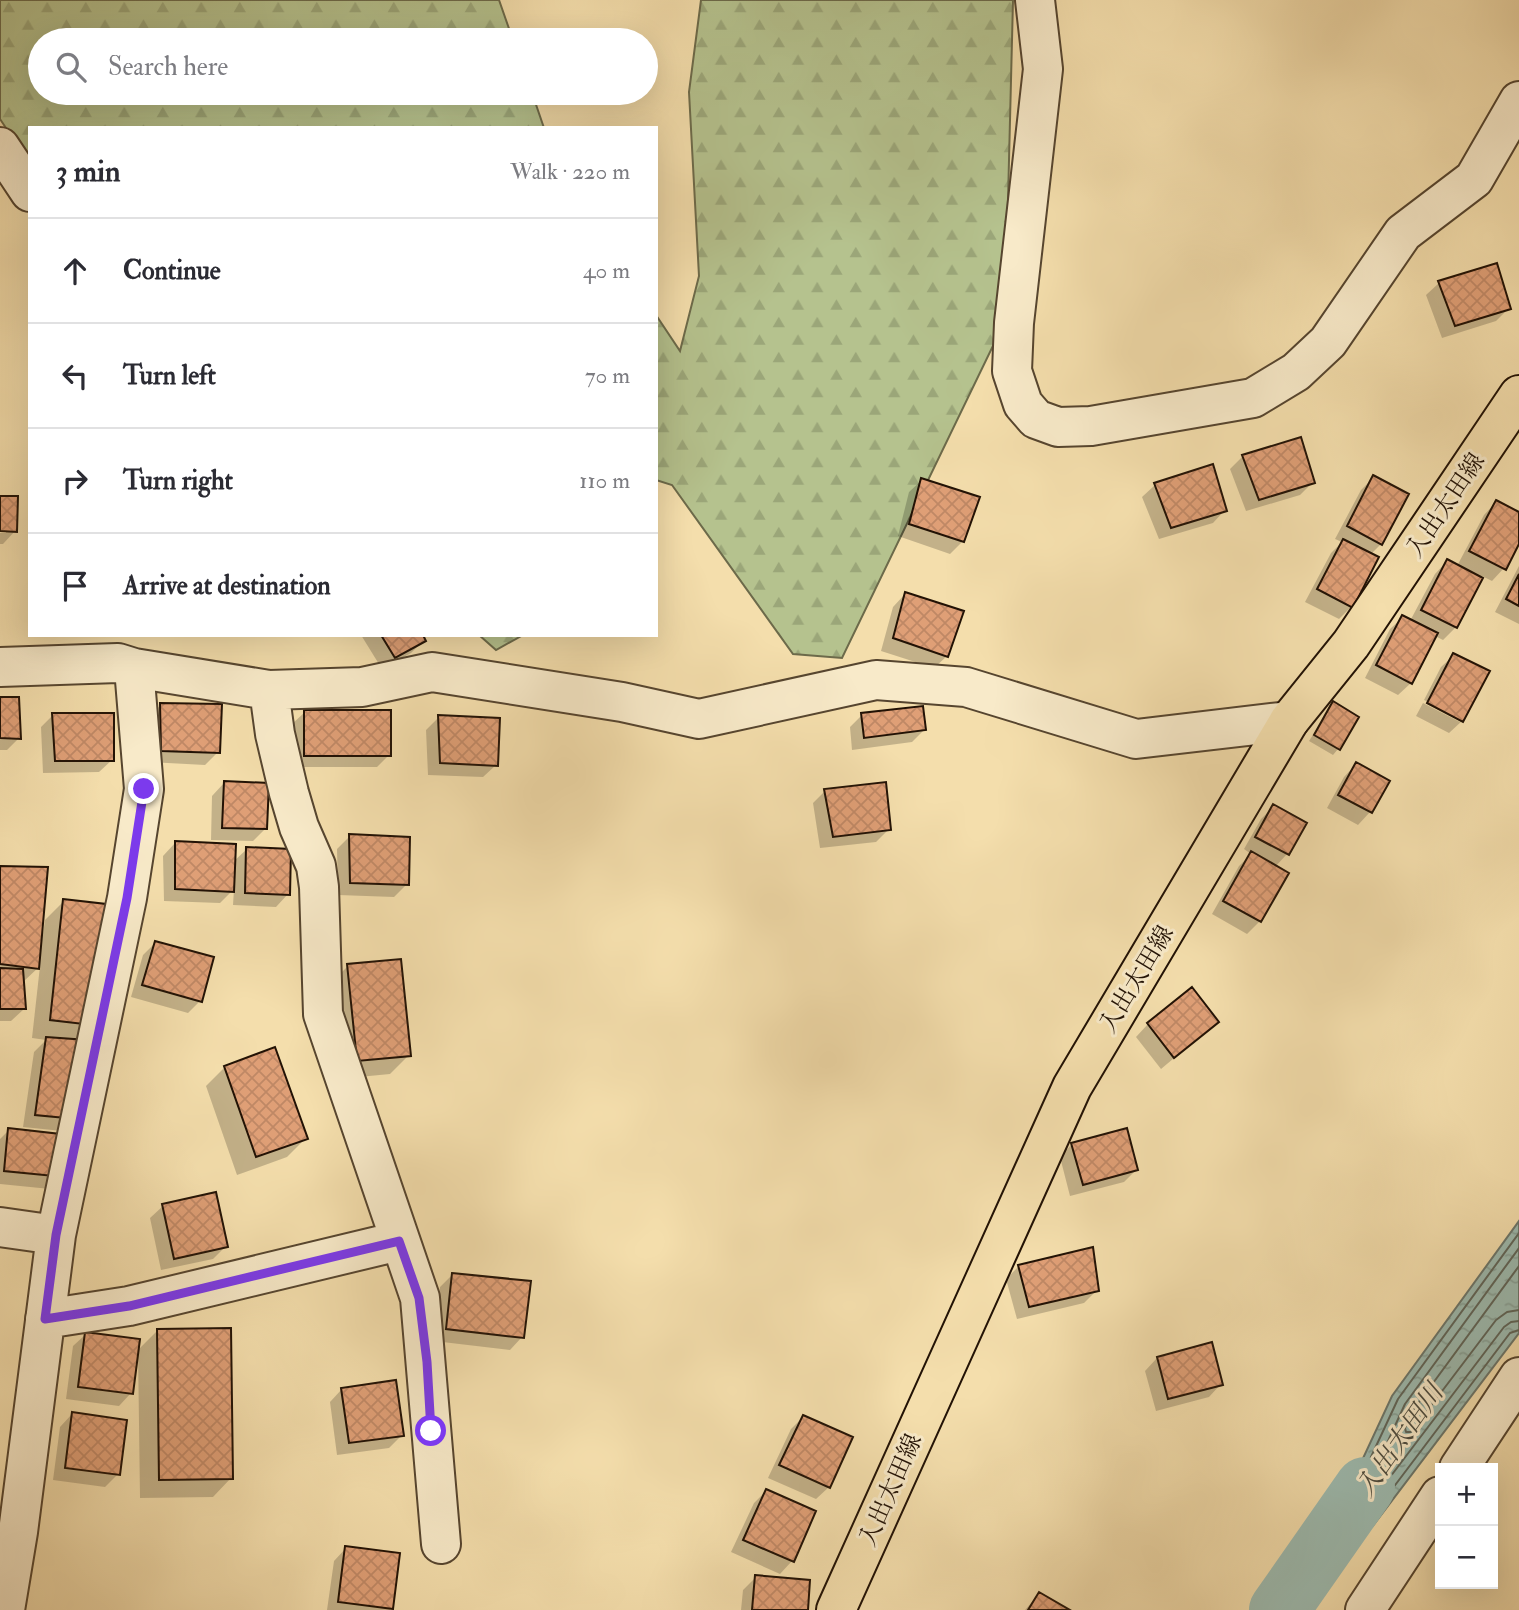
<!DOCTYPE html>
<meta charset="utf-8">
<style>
body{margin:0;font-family:"IM FELL Double Pica","Noto Serif JP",serif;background:#f2f2f3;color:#2b2b33}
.controls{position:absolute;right:21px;bottom:21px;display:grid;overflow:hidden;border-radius:0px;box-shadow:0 7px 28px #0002}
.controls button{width:63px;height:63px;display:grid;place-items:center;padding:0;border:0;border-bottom:2px solid #e1e1e2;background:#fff;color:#2b2b33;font:35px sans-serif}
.stop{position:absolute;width:21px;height:21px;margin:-16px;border:5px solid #7c3aed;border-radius:50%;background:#fff}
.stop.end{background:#7c3aed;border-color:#fff;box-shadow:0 2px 7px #0008}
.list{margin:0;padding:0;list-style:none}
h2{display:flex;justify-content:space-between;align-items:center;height:91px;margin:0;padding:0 28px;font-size:30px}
h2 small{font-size:23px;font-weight:400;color:#7c7c81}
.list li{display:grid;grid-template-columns:46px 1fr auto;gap:21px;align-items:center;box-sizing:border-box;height:105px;padding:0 28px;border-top:2px solid #e1e1e2}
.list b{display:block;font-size:26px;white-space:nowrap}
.list em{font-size:23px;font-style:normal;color:#7c7c81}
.icon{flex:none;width:38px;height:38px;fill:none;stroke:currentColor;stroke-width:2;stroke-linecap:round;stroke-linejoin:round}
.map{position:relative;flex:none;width:1519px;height:1610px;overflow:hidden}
.search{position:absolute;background:#fff;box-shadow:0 7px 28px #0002;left:28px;top:28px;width:630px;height:77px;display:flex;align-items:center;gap:18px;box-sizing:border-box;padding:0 24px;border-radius:38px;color:#7c7c81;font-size:26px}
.panel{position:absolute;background:#fff;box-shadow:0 7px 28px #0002;left:28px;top:126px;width:630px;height:511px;border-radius:0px}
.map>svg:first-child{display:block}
.forest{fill:url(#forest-firs);stroke:#6c6a4a;stroke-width:2}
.water{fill:url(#water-ripples);stroke:#6c776c;stroke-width:2}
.shadow{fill:#0003}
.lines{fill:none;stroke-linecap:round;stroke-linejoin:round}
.shore{stroke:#60665a;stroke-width:2}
.river{stroke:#9dbbb0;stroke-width:60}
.building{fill:url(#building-cross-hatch);stroke:#221205;stroke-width:2}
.minor-casing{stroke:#56452f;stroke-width:42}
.major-casing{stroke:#221205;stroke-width:42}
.minor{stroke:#f8eac9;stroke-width:38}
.major{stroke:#f4deac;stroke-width:38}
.route{stroke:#7c3aed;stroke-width:9}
.labels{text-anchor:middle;stroke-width:6;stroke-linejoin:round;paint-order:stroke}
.street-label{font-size:24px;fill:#221205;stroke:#f8eac9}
.water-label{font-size:26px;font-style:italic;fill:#4d4d41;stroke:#f8eac9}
</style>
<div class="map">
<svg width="1519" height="1610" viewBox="0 0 1519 1610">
<defs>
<pattern id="forest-firs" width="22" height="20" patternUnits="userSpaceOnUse" patternTransform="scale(1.75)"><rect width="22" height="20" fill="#b5c28e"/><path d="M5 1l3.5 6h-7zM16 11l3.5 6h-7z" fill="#9ba679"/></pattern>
<pattern id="water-ripples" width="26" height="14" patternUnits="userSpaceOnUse" patternTransform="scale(1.75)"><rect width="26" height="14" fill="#9dbbb0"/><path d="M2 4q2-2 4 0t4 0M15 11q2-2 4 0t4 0" fill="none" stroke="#87a096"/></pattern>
<pattern id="building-cross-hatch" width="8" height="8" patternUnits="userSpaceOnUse" patternTransform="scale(1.75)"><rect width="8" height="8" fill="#df9f76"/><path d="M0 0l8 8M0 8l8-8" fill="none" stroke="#bf8865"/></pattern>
</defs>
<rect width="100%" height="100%" fill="#f4deac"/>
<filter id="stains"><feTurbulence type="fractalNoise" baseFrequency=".00286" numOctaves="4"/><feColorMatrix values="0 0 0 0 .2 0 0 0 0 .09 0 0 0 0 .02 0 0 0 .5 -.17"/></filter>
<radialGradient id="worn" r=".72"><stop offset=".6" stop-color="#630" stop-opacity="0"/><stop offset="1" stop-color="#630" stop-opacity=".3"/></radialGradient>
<!-- forest -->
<path class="forest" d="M 0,0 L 499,0 L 513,40 L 40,40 L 40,93 L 532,93 L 544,128 L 30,128 L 30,164 L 0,119 Z
M 701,0 L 1013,0 L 1005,321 L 842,658 L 793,654 L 672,485 L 656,480 L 656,315 L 680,351 L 699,276 L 689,92 Z
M 479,635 L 523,635 L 496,650 Z"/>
<!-- water -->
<path class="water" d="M 1519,1221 L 1519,1333 L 1372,1527 L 1318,1555 L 1392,1396 Z"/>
<!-- shadow -->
<path class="shadow" d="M 1439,283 L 1509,308 L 1496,321 L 1442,338 L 1426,295 Z
M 1299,439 L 1313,482 L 1300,495 L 1246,511 L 1230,469 L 1242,457 Z
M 1373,478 L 1381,544 L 1370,555 L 1351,607 L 1339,619 L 1305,602 L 1331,553 L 1342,542 L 1335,539 L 1361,490 Z
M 922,480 L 963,541 L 950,554 L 898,536 L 909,492 Z
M 1155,485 L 1225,510 L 1213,523 L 1159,539 L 1142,497 Z
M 0,497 L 15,531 L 3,544 L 0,544 L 0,533 L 6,533 L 6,530 L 0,530 Z
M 1496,502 L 1519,514 L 1519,540 L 1504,568 L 1492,581 L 1482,576 L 1456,627 L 1443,640 L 1435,636 L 1411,683 L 1398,695 L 1365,678 L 1390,629 L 1403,617 L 1410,621 L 1435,574 L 1447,561 L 1457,566 L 1484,515 Z
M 1519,566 L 1519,624 L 1495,612 Z
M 905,594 L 947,656 L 934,668 L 881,651 L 893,607 Z
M 361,635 L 421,635 L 424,640 L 411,653 L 382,669 Z
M 1454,655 L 1462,721 L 1449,733 L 1416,716 L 1423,703 L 1460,722 L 1460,718 L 1424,700 L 1441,667 Z
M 0,699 L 19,738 L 7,750 L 0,750 Z
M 1334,703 L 1338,749 L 1333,755 L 1309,741 Z
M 161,705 L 218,752 L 205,765 L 149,762 L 148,717 Z
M 305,712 L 389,755 L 377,767 L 292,767 L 292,724 Z
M 53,715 L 112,760 L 99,772 L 43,773 L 41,727 Z
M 862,715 L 924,730 L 912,742 L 852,750 L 850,727 Z
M 439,717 L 496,765 L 483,777 L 428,775 L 426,730 Z
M 1356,764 L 1387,782 L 1370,812 L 1358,825 L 1327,808 L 1344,777 Z
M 224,783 L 266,828 L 253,841 L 211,840 L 212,796 Z
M 825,791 L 889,829 L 876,842 L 820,848 L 813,803 Z
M 1274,806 L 1287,854 L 1275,867 L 1287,874 L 1260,921 L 1247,934 L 1212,914 L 1239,866 L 1251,854 L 1244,849 L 1261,819 Z
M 350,836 L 407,884 L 394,897 L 338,895 L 337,849 Z
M 175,843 L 233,862 L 247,849 L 288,894 L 276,907 L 233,905 L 234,889 L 220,903 L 164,901 L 163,856 Z
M 0,867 L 40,934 L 43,934 L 45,920 L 64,901 L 91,1024 L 74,1041 L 62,1131 L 23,1127 L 34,1052 L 46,1040 L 32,1038 L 40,966 L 22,983 L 24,1009 L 11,1021 L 0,1021 Z
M 155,943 L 200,1001 L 188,1013 L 131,997 L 143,955 Z
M 348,966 L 409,1055 L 390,1074 L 338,1079 L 329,985 Z
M 1217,1022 L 1161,1069 L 1136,1037 L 1148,1024 Z
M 225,1067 L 306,1138 L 287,1157 L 237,1175 L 206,1086 Z
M 9,1130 L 67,1136 L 50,1189 L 0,1184 L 0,1139 Z
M 1072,1144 L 1136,1170 L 1124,1182 L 1070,1196 L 1060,1157 Z
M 163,1206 L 226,1246 L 213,1259 L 161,1270 L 150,1218 Z
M 1019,1266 L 1097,1290 L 1084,1303 L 1017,1319 L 1006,1279 Z
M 453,1274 L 522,1337 L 510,1350 L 434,1341 L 440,1287 Z
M 158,1330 L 231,1478 L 213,1497 L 140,1498 L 138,1350 Z
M 86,1334 L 131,1393 L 119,1406 L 66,1399 L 73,1346 Z
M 1157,1358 L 1221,1384 L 1209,1397 L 1156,1411 L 1145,1371 Z
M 342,1389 L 402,1435 L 389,1448 L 337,1455 L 330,1402 Z
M 72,1414 L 118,1474 L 105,1487 L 53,1480 L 60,1427 Z
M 803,1417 L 829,1487 L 816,1499 L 768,1478 L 791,1429 Z
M 766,1491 L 792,1561 L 780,1574 L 731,1552 L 754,1503 Z
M 346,1548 L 391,1608 L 390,1610 L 327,1610 L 334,1561 Z
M 756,1577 L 806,1610 L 741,1610 L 743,1590 Z
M 1039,1594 L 1067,1610 L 1025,1610 Z"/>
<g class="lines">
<!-- shore -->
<path class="shore" d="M 1519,1233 L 1398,1399 L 1337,1530 L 1338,1534 L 1342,1535 L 1368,1521 L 1510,1333 L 1519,1330
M 1519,1248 L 1405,1404 L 1356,1511 L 1357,1515 L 1362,1514 L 1504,1327 L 1511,1322 L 1519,1321
M 1519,1266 L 1414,1409 L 1405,1428 L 1406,1432 L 1411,1432 L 1496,1320 L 1507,1312 L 1519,1310"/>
<!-- river -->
<path class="river" d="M 1279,1610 L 1365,1487"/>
</g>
<!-- building -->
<path class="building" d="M 1497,263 L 1511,309 L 1455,326 L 1438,281 Z
M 1301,437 L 1315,483 L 1259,500 L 1242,455 Z
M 1213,464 L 1227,511 L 1171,528 L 1154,483 Z
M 1373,475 L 1409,494 L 1382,545 L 1347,526 Z
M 921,478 L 980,497 L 964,542 L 909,524 Z
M 0,496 L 18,496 L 17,532 L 0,531 Z
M 1496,500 L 1519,512 L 1519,544 L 1506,570 L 1469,551 Z
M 1343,539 L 1379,557 L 1353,608 L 1317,589 Z
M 1447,559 L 1483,578 L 1457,628 L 1421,610 Z
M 1519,574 L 1519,606 L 1506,599 Z
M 905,592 L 964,611 L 948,657 L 893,638 Z
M 1402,615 L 1438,633 L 1412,684 L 1376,665 Z
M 381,635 L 423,635 L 426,641 L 395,658 Z
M 1453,653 L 1490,671 L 1463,722 L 1427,703 Z
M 0,697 L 19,697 L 21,739 L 0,738 Z
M 1333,701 L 1359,717 L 1340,750 L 1314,735 Z
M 160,703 L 222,704 L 220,753 L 161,751 Z
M 923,706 L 926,730 L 864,738 L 861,713 Z
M 304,710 L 391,710 L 391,756 L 304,756 Z
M 52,713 L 114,713 L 114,761 L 55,761 Z
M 438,715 L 500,718 L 498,766 L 440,763 Z
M 1356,762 L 1390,781 L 1372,813 L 1338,795 Z
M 224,781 L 269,783 L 267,829 L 222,828 Z
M 886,782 L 891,830 L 833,837 L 824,789 Z
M 1273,804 L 1307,823 L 1289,855 L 1255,837 Z
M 349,834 L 410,837 L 409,885 L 350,883 Z
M 175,841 L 236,844 L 234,892 L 175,889 Z
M 246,847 L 291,849 L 290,895 L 245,893 Z
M 1251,851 L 1289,873 L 1261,922 L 1223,901 Z
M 0,866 L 48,867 L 39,969 L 0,964 Z
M 63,899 L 106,904 L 92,1025 L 50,1020 Z
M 155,941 L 214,957 L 202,1002 L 142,985 Z
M 401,959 L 411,1056 L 357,1061 L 347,964 Z
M 0,968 L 23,969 L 26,1009 L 0,1009 Z
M 1192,987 L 1219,1022 L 1174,1058 L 1147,1023 Z
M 46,1037 L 87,1040 L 76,1119 L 35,1115 Z
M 275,1047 L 308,1139 L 256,1157 L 224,1066 Z
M 8,1128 L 69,1135 L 64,1177 L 4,1171 Z
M 1127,1128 L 1138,1170 L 1083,1185 L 1071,1143 Z
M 216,1192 L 228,1247 L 174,1259 L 162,1204 Z
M 1093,1247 L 1099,1291 L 1029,1307 L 1018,1265 Z
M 452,1273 L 531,1281 L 524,1338 L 446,1329 Z
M 231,1328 L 233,1479 L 159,1480 L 157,1329 Z
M 85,1332 L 140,1339 L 133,1394 L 78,1387 Z
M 1212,1342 L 1223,1385 L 1168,1399 L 1157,1357 Z
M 396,1380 L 404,1436 L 349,1443 L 341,1388 Z
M 72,1412 L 127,1420 L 120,1475 L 65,1468 Z
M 803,1415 L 853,1437 L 830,1488 L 779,1465 Z
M 766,1489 L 816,1511 L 794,1562 L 743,1540 Z
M 345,1546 L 400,1553 L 393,1609 L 338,1602 Z
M 755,1575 L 810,1580 L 808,1610 L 752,1610 Z
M 1039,1592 L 1070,1610 L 1028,1610 Z"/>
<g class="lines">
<defs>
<path id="minor" d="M 1035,0 L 1043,69 L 1014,323 L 1012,371 L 1023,404 L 1036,419 L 1058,427 L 1091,426 L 1253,398 L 1296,372 L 1328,342 L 1403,233 L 1474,179 L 1519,101
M 0,147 L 30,192
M 0,667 L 118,663 L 134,668 L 269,690 L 362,687 L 432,672 L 622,702 L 699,719 L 876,680 L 966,687 L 1136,739 L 1289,721
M 269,690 L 275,734 L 289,793 L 299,827 L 316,866 L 319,887 L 323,1014 L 420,1298 L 441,1544
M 0,1227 L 56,1235
M 45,1319 L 129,1306 L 399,1241
M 1459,1468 L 1519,1377
M 5,1610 L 18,1532 L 56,1235 L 127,898 L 144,789 L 134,668
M 1365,1610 L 1440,1496"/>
<path id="major" d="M 836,1610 L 1072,1087 L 1289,721 L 1351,644 L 1519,395"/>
</defs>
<!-- minor casing -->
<use href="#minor" class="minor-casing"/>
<!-- major casing -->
<use href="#major" class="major-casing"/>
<!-- minor -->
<use href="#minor" class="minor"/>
<!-- major -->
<use href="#major" class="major"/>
</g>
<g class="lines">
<!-- route -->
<path class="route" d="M 144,789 L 127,898 L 56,1235 L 45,1319 L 129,1306 L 399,1241 L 419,1298 L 427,1362 L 431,1431"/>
</g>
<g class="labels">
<!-- street labels -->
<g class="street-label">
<text transform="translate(1445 505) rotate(-56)" y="8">入出太田線</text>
<text transform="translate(1136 979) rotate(-59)" y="8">入出太田線</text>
<text transform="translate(890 1490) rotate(-66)" y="8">入出太田線</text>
</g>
<!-- water labels -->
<g class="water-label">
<text transform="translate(1399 1440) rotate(-55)" y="9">入出太田川</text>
</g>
</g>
<rect width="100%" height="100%" filter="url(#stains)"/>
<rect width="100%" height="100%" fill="url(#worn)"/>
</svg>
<div class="controls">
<button>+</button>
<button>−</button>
</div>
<div class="stop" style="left:431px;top:1431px"></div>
<div class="stop end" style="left:144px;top:789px"></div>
<div class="search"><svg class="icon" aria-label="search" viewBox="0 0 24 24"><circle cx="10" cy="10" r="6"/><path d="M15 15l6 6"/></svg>Search here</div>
<section class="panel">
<h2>3 min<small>Walk · 220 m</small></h2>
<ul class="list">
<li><svg class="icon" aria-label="ahead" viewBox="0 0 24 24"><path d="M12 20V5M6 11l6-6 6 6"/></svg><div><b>Continue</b></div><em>40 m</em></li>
<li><svg class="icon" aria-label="left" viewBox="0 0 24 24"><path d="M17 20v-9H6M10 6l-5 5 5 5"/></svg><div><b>Turn left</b></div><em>70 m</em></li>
<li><svg class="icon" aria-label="right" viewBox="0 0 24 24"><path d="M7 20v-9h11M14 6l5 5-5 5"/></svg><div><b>Turn right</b></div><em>110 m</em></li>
<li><svg class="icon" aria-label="arrive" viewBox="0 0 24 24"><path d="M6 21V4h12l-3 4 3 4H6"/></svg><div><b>Arrive at destination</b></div></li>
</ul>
</section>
</div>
